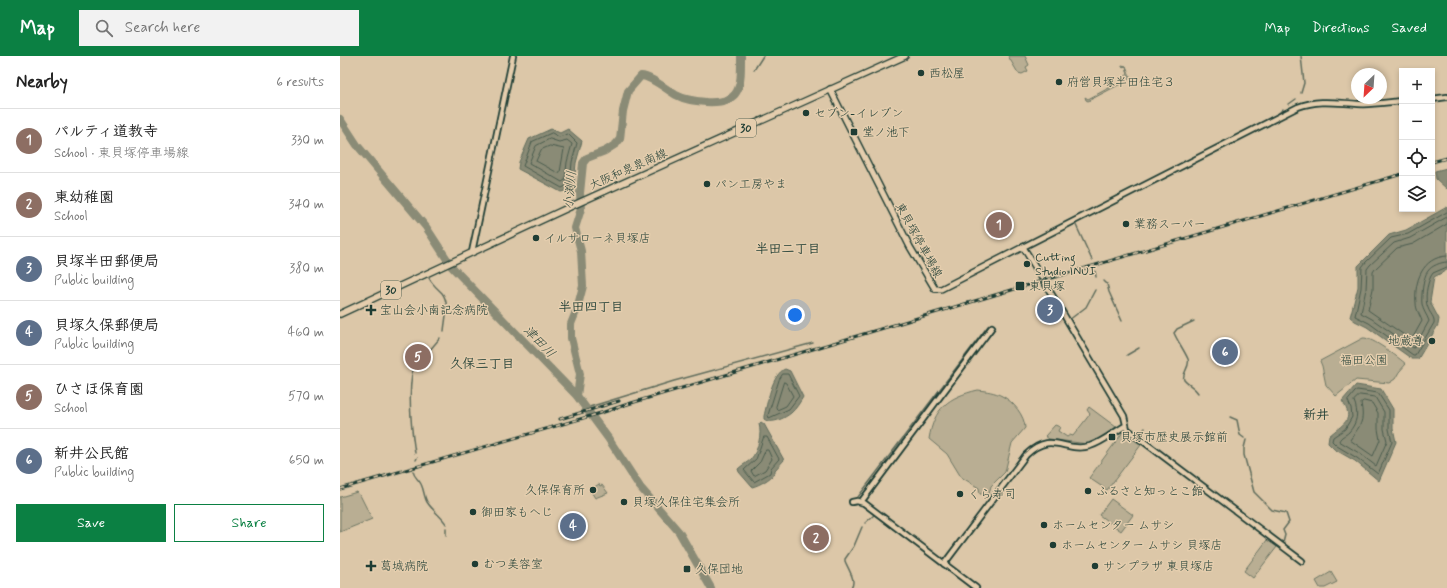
<!DOCTYPE html>
<meta charset="utf-8">
<style>
body{margin:0;font-family:Mynerve,"Klee One",sans-serif;background:#f2f2f2;color:#222}
.controls{position:absolute;right:12px;top:12px;display:grid;overflow:hidden;border-radius:0px;box-shadow:0 2px 6px #0003}
.controls button{width:36px;height:36px;display:grid;place-items:center;padding:0;border:0;border-bottom:1px solid #e0e0e0;background:#fff;color:#222;font:20px sans-serif}
.compass{position:absolute;left:1011px;top:12px;width:36px;height:36px;border-radius:50%;background:#fff;box-shadow:0 2px 6px #0003;rotate:205deg}
.you{position:absolute;left:455px;top:259px;width:14px;height:14px;margin:-10px;border:3px solid #fff;border-radius:50%;background:#1a73e8;box-shadow:0 0 0 6px #1a73e833}
.badge{display:grid;place-items:center;width:26px;height:26px;border-radius:50%;background:#0b8043;color:#fff;font-size:13px;font-weight:700}
.pin{position:absolute;translate:-50% -50%;border:2px solid #fff;box-shadow:0 1px 4px #0006}
.list{margin:0;padding:0;list-style:none}
h2{display:flex;justify-content:space-between;align-items:center;height:52px;margin:0;padding:0 16px;font-size:17px}
h2 small{font-size:13px;font-weight:400;color:#767676}
.list li{display:grid;grid-template-columns:26px 1fr auto;gap:12px;align-items:center;box-sizing:border-box;height:64px;padding:0 16px;border-top:1px solid #e0e0e0}
.list b{display:block;font-size:15px;white-space:nowrap}
.list p{margin:0;font-size:13px;white-space:nowrap;color:#767676}
.list em{font-size:13px;font-style:normal;color:#767676}
.actions{display:flex;gap:8px;padding:12px 16px}
.actions a{flex:1;padding:9px 0;border:1px solid #0b8043;border-radius:0px;text-align:center;font-size:14px;color:#0b8043}
.actions .main{background:#0b8043;color:#fff}
.icon{flex:none;width:22px;height:22px;fill:none;stroke:currentColor;stroke-width:2;stroke-linecap:round;stroke-linejoin:round}
.map{position:relative;flex:none;width:1107px;height:532px;overflow:hidden}
header{display:flex;align-items:center;gap:24px;box-sizing:border-box;height:56px;padding:0 20px;background:#0b8043;color:#fff}
header strong{font-size:19px}
nav{display:flex;gap:22px;margin-inline-start:auto;font-size:14px}
.search{width:280px;height:36px;background:#f2f2f2;display:flex;align-items:center;gap:10px;box-sizing:border-box;padding:0 14px;border-radius:0px;color:#767676;font-size:15px}
main{display:flex}
aside{flex:1;background:#fff}
.map>svg:first-child{display:block}
.green{fill:#b9ae93;stroke:#6c7664}
.water{fill:#8a8b76;stroke:#5f6c5c}
.lines{fill:none;stroke-linecap:round;stroke-linejoin:round}
.shore{stroke:#4a5c4e;stroke-width:1}
.stream{stroke:#5f6c5c;stroke-width:1.5}
.river{stroke:#8a8b76;stroke-width:8}
.tertiary-casing{stroke:#1f3d34;stroke-width:8}
.secondary-casing{stroke:#1f3d34;stroke-width:8}
.primary-casing{stroke:#1f3d34;stroke-width:8}
.tertiary{stroke:#e4cdad;stroke-width:4.5}
.secondary{stroke:#e4cdad;stroke-width:5}
.primary{stroke:#e4cdad;stroke-width:5.5}
.rail-casing{stroke:#1f3d34;stroke-width:3}
.rail{stroke:#e4cdad;stroke-width:1.5;stroke-dasharray:4.5;stroke-linecap:butt}
.poi-dot{fill:#1f3d34;stroke:#e4cdad;stroke-width:1.5}
.labels{text-anchor:middle;stroke-width:3;stroke-linejoin:round;paint-order:stroke}
.shield{fill:#e4cdad;stroke:#5a6858;stroke-width:1}
.shield-label{font-size:11px;font-weight:bold;fill:#1f3d34}
.poi-label{font-size:12px;fill:#1f3d34;stroke:#e4cdad;text-anchor:start}
.street-label{font-size:12px;fill:#1f3d34;stroke:#e4cdad}
.park-label{font-size:12px;fill:#274339;stroke:#e4cdad}
.water-label{font-size:13px;font-style:italic;fill:#2a453b;stroke:#e4cdad}
.neighbourhood-label{font-size:13px;font-weight:bold;fill:#1f3d34;stroke:#e4cdad}
</style>
<header>
<strong>Map</strong>
<div class="search"><svg class="icon" aria-label="search" viewBox="0 0 24 24"><circle cx="10" cy="10" r="6"/><path d="M15 15l6 6"/></svg>Search here</div>
<nav><a>Map</a><a>Directions</a><a>Saved</a></nav>
</header>
<main>
<aside>
<h2>Nearby<small>6 results</small></h2>
<ul class="list">
<li><span class="badge" style="background:#8d6e63">1</span><div><b>パルティ道教寺</b><p>School · 東貝塚停車場線</p></div><em>330 m</em></li>
<li><span class="badge" style="background:#8d6e63">2</span><div><b>東幼稚園</b><p>School</p></div><em>340 m</em></li>
<li><span class="badge" style="background:#5c6f8a">3</span><div><b>貝塚半田郵便局</b><p>Public building</p></div><em>380 m</em></li>
<li><span class="badge" style="background:#5c6f8a">4</span><div><b>貝塚久保郵便局</b><p>Public building</p></div><em>460 m</em></li>
<li><span class="badge" style="background:#8d6e63">5</span><div><b>ひさほ保育園</b><p>School</p></div><em>570 m</em></li>
<li><span class="badge" style="background:#5c6f8a">6</span><div><b>新井公民館</b><p>Public building</p></div><em>650 m</em></li>
</ul>
<div class="actions"><a class="main">Save</a><a>Share</a></div>
</aside>
<div class="map">
<svg width="1107" height="532" viewBox="0 0 1107 532">
<rect width="100%" height="100%" fill="#dcc7a8"/>
<filter id="ink" filterUnits="userSpaceOnUse"><feTurbulence type="fractalNoise" baseFrequency=".025" numOctaves="2"/><feDisplacementMap in="SourceGraphic" scale="8" xChannelSelector="R" yChannelSelector="G"/><feConvolveMatrix kernelMatrix="1 2 1 2 8 2 1 2 1" color-interpolation-filters="sRGB"/></filter>
<g filter="url(#ink)">
<!-- green -->
<path class="green" d="M 668,0 L 685,0 L 689,9 L 686,11 L 688,15 L 682,18 L 678,17 Z
M 782,9 L 786,10 L 790,20 L 788,24 L 748,45 L 746,44 L 745,41 L 748,43 L 786,23 L 785,20 L 788,19 L 786,10 L 782,11 Z
M 1023,282 C 1032,281 1059,302 1066,308 L 1059,316 L 1055,323 L 1049,327 L 1016,324 L 996,340 L 986,329 L 982,310 L 980,305 Z
M 638,334 C 646,335 655,336 662,340 C 673,345 685,360 685,372 L 672,387 L 665,416 L 651,430 L 649,438 L 640,438 L 639,432 L 621,421 L 607,398 L 589,383 C 594,352 608,341 638,334 Z
M 749,351 L 776,371 L 759,383 L 748,388 L 709,383 L 705,380 L 715,369 L 720,371 L 718,375 L 727,381 L 730,379 L 733,380 L 750,358 L 747,354 Z
M 783,376 L 801,389 L 767,434 L 749,422 Z
M 259,428 L 260,430 L 262,429 L 268,437 L 255,442 L 250,434 Z
M 17,436 L 20,439 L 32,463 L 0,476 L 0,441 Z
M 771,443 L 793,459 L 781,475 L 759,459 Z
M 927,484 L 937,491 L 913,522 L 904,515 Z
M 991,516 L 997,526 L 985,532 L 980,532 L 976,525 Z"/>
<!-- water -->
<path class="water" d="M 211,73 L 220,77 L 228,73 L 242,85 L 236,107 L 234,128 L 232,133 L 221,136 L 178,113 L 179,106 L 189,83 Z
M 1107,112 L 1107,133 L 1096,123 L 1095,115 Z
M 1107,151 L 1107,214 L 1094,221 L 1090,246 L 1099,263 L 1098,269 L 1078,303 L 1072,303 L 1027,271 L 1015,265 L 1010,261 L 1018,231 L 1018,210 L 1049,179 L 1066,174 Z
M 445,313 L 450,315 L 463,341 C 460,346 456,353 451,357 C 445,362 431,369 424,363 L 424,360 C 427,348 432,318 445,313 Z
M 1016,329 L 1041,333 L 1053,353 L 1053,372 L 1056,386 L 1039,425 L 1015,405 L 994,393 L 988,387 L 989,380 C 1002,368 1016,365 1002,345 Z
M 421,366 L 424,368 L 444,404 L 435,414 L 435,417 C 430,423 420,429 412,431 L 399,416 L 398,413 C 402,409 407,407 411,403 C 418,395 422,378 419,368 Z"/>
<g class="lines">
<!-- shore -->
<path class="shore" d="M 212,77 L 219,81 L 228,78 L 237,87 L 232,106 L 230,127 L 228,129 L 222,132 L 183,110 L 192,86 Z
M 210,83 L 219,86 L 227,84 L 232,88 L 227,106 L 225,124 L 222,126 L 189,107 L 196,90 Z
M 210,90 L 224,93 L 220,116 L 218,117 L 196,105 L 201,94 Z
M 1107,156 L 1068,178 L 1051,182 L 1026,206 L 1022,211 L 1021,232 L 1015,260 L 1029,267 L 1073,299 L 1075,299 L 1094,267 C 1095,261 1090,258 1088,252 C 1084,243 1087,228 1091,220 L 1093,217 L 1107,211
M 1107,161 L 1070,182 L 1054,187 L 1030,209 L 1027,213 L 1026,233 L 1021,257 L 1032,263 L 1072,291 L 1074,292 L 1089,265 C 1087,259 1083,255 1082,248 C 1081,242 1083,220 1088,215 C 1091,210 1101,206 1107,206
M 1107,168 L 1073,188 L 1057,192 L 1035,213 L 1033,216 L 1033,233 L 1028,254 L 1070,283 L 1072,283 L 1082,265 C 1080,259 1076,254 1076,247 C 1074,226 1082,201 1107,200
M 443,318 L 448,318 L 459,340 L 449,353 L 429,362 L 428,359 L 439,324 Z
M 444,326 L 446,327 L 453,340 L 446,350 L 437,354 L 436,351 Z
M 1017,334 L 1038,337 L 1049,354 L 1049,373 L 1052,386 L 1038,418 L 1017,402 L 997,390 L 992,385 L 993,381 L 1005,373 L 1012,361 L 1011,352 L 1008,345 Z
M 1020,339 L 1035,341 L 1044,356 L 1044,373 L 1047,385 L 1036,410 L 1019,397 L 999,385 C 1001,380 1005,380 1009,376 C 1017,367 1019,357 1014,345 Z
M 1024,345 L 1032,347 L 1038,357 L 1038,373 L 1040,384 L 1033,400 L 1010,384 C 1020,369 1025,367 1021,347 Z
M 424,381 L 427,381 L 439,403 L 431,412 L 430,417 L 414,426 L 404,414 L 416,403 Z
M 426,394 L 428,394 L 432,403 L 425,414 L 414,420 L 411,415 L 420,406 Z"/>
<!-- stream -->
<path class="stream" d="M 414,14 L 423,0
M 961,37 L 964,27 L 961,0
M 949,48 L 956,43
M 937,59 L 943,53
M 735,167 L 752,204
M 755,215 L 756,221
M 89,222 C 92,228 97,232 102,237 C 110,247 105,263 104,275
M 764,225 L 767,228 L 769,236 L 782,265
M 729,264 L 746,251 L 755,234
M 854,265 L 837,273 L 834,277 C 838,286 844,294 848,303 C 851,310 841,318 844,324 C 847,328 854,331 858,337
M 787,299 L 799,292
M 246,352 L 334,325 L 473,287
M 890,361 L 897,364 L 900,379 L 904,382
M 805,372 L 802,376 L 805,383
M 906,384 L 904,392 L 904,399 L 914,436 L 932,454 L 946,457 L 949,466 L 943,474 L 945,479 L 943,487
M 75,397 C 71,371 68,344 72,317 L 73,314 L 100,282
M 76,404 L 77,402
M 73,415 C 74,422 79,423 81,428 C 84,434 84,441 87,446 C 92,454 103,462 106,468
M 518,441 L 648,270
M 523,450 L 631,532
M 525,467 L 534,459
M 106,472 L 106,479
M 511,532 C 517,525 508,513 505,505 L 505,503 L 514,490 L 522,471"/>
<!-- river -->
<path class="river" d="M 0,63 L 17,89 L 86,171 L 112,211 L 237,340 L 268,382 L 300,431 L 339,476 L 371,532
M 237,340 L 240,318 L 231,282 L 231,268 L 237,253 L 243,230 L 241,195 L 235,172 L 241,153 L 240,137 L 243,107 L 247,102 L 265,95 L 276,88 L 280,83 L 283,55 L 288,35 L 301,20 C 311,20 327,34 336,39 C 345,44 355,45 366,46 C 402,48 401,30 401,0"/>
<defs>
<path id="tertiary" d="M 1092,43 L 1107,41
M 683,191 L 958,51 C 979,43 997,47 1018,48 C 1032,49 1048,46 1062,45
M 132,196 L 173,0
M 696,212 L 784,360 L 787,373 L 962,505
M 512,446 L 517,445 L 524,447 L 636,532
M 521,446 L 652,271
M 604,508 L 686,399 C 712,374 724,397 750,390 C 763,386 774,376 785,370"/>
<path id="secondary" d="M 490,33 L 570,191 L 595,233 L 601,233 L 683,191 L 696,212"/>
<path id="primary" d="M 0,258 L 234,149 L 565,0"/>
</defs>
<!-- tertiary casing -->
<use href="#tertiary" class="tertiary-casing"/>
<!-- secondary casing -->
<use href="#secondary" class="secondary-casing"/>
<!-- primary casing -->
<use href="#primary" class="primary-casing"/>
<!-- tertiary -->
<use href="#tertiary" class="tertiary"/>
<!-- secondary -->
<use href="#secondary" class="secondary"/>
<!-- primary -->
<use href="#primary" class="primary"/>
<defs>
<path id="rail" d="M 1092,106 L 1107,102
M 220,363 L 279,345
M 0,433 L 264,356 L 288,348 L 1062,118"/>
</defs>
<!-- rail casing -->
<use href="#rail" class="rail-casing"/>
<!-- rail -->
<use href="#rail" class="rail"/>
</g>
</g>
<!-- markers -->
<g class="poi-dot">
<circle cx="581" cy="17" r="4"/>
<circle cx="719" cy="26" r="4"/>
<circle cx="466" cy="57" r="4"/>
<rect x="510" y="72" width="8" height="8" rx="2"/>
<circle cx="367" cy="128" r="4"/>
<circle cx="786" cy="168" r="4"/>
<circle cx="196" cy="182" r="4"/>
<circle cx="687" cy="208" r="4"/>
<rect x="675" y="225" width="10" height="10" rx="2"/>
<path d="M29 248h4v4h4v4h-4v4h-4v-4h-4v-4h4z"/>
<circle cx="1092" cy="285" r="4"/>
<rect x="768" y="377" width="8" height="8" rx="2"/>
<circle cx="253" cy="434" r="4"/>
<circle cx="748" cy="435" r="4"/>
<circle cx="620" cy="438" r="4"/>
<circle cx="284" cy="446" r="4"/>
<circle cx="133" cy="456" r="4"/>
<circle cx="704" cy="469" r="4"/>
<circle cx="713" cy="489" r="4"/>
<circle cx="135" cy="508" r="4"/>
<path d="M29 504h4v4h4v4h-4v4h-4v-4h-4v-4h4z"/>
<circle cx="755" cy="510" r="4"/>
<rect x="343" y="509" width="8" height="8" rx="2"/>
</g>
<g class="labels">
<!-- shield labels -->
<g class="shield">
<rect x="396" y="63" width="20" height="18" rx="3"/>
<rect x="41" y="225" width="20" height="18" rx="3"/>
</g>
<g class="shield-label">
<text x="406" y="76">30</text>
<text x="51" y="238">30</text>
</g>
<!-- poi labels -->
<g class="poi-label">
<text x="589" y="21">西松屋</text>
<text x="727" y="30">府営貝塚半田住宅３</text>
<text x="474" y="61">セブン-イレブン</text>
<text x="522" y="80">堂ノ池下</text>
<text x="375" y="132">パン工房やま</text>
<text x="794" y="172">業務スーパー</text>
<text x="204" y="186">イルサローネ貝塚店</text>
<text x="695" y="205">Cutting<tspan x="695" dy="14">Studio INUI</tspan></text>
<text x="689" y="234">東貝塚</text>
<text x="40" y="258">宝山会小南記念病院</text>
<text x="1084" y="289" text-anchor="end">地蔵尊</text>
<text x="780" y="385">貝塚市歴史展示館前</text>
<text x="245" y="438" text-anchor="end">久保保育所</text>
<text x="756" y="439">ふるさと知っとこ館</text>
<text x="628" y="442">くら寿司</text>
<text x="292" y="450">貝塚久保住宅集会所</text>
<text x="141" y="460">御田家もへじ</text>
<text x="712" y="473">ホームセンター ムサシ</text>
<text x="721" y="493">ホームセンター ムサシ 貝塚店</text>
<text x="143" y="512">むつ美容室</text>
<text x="40" y="514">葛城病院</text>
<text x="763" y="514">サンプラザ 東貝塚店</text>
<text x="355" y="517">久保団地</text>
</g>
<!-- street labels -->
<g class="street-label">
<text transform="translate(288 113) rotate(-24)" y="4">大阪和泉泉南線</text>
<text transform="translate(579 184) rotate(61)" y="4">東貝塚停車場線</text>
</g>
<!-- park labels -->
<g class="park-label">
<text x="1024" y="308">福田公園</text>
</g>
<!-- water labels -->
<g class="water-label">
<text transform="translate(229 134) rotate(-85)" y="5">小渕川</text>
<text transform="translate(200 285) rotate(46)" y="5">津田川</text>
</g>
<!-- neighbourhood labels -->
<g class="neighbourhood-label">
<text x="448" y="197">半田二丁目</text>
<text x="251" y="255">半田四丁目</text>
<text x="142" y="312">久保三丁目</text>
<text x="976" y="363">新井</text>
</g>
</g>
</svg>
<div class="controls">
<button>+</button>
<button>−</button>
<button><svg class="icon" aria-label="locate" viewBox="0 0 24 24"><circle cx="12" cy="12" r="6"/><path d="M12 2v4M12 18v4M2 12h4M18 12h4"/></svg></button>
<button><svg class="icon" aria-label="layers" viewBox="0 0 24 24"><path d="M12 4l9 5-9 5-9-5zM3 14l9 5 9-5"/></svg></button>
</div>
<svg class="compass" viewBox="-18 -18 36 36"><path d="M0-13l5 13h-10z" fill="#e53935"/><path d="M0 13l5-13h-10z" fill="#767676"/></svg>
<div class="you"></div>
<div class="pin badge" style="left:659px;top:169px;background:#8d6e63">1</div>
<div class="pin badge" style="left:476px;top:482px;background:#8d6e63">2</div>
<div class="pin badge" style="left:710px;top:254px;background:#5c6f8a">3</div>
<div class="pin badge" style="left:233px;top:470px;background:#5c6f8a">4</div>
<div class="pin badge" style="left:78px;top:301px;background:#8d6e63">5</div>
<div class="pin badge" style="left:885px;top:296px;background:#5c6f8a">6</div>
</div>
</main>
